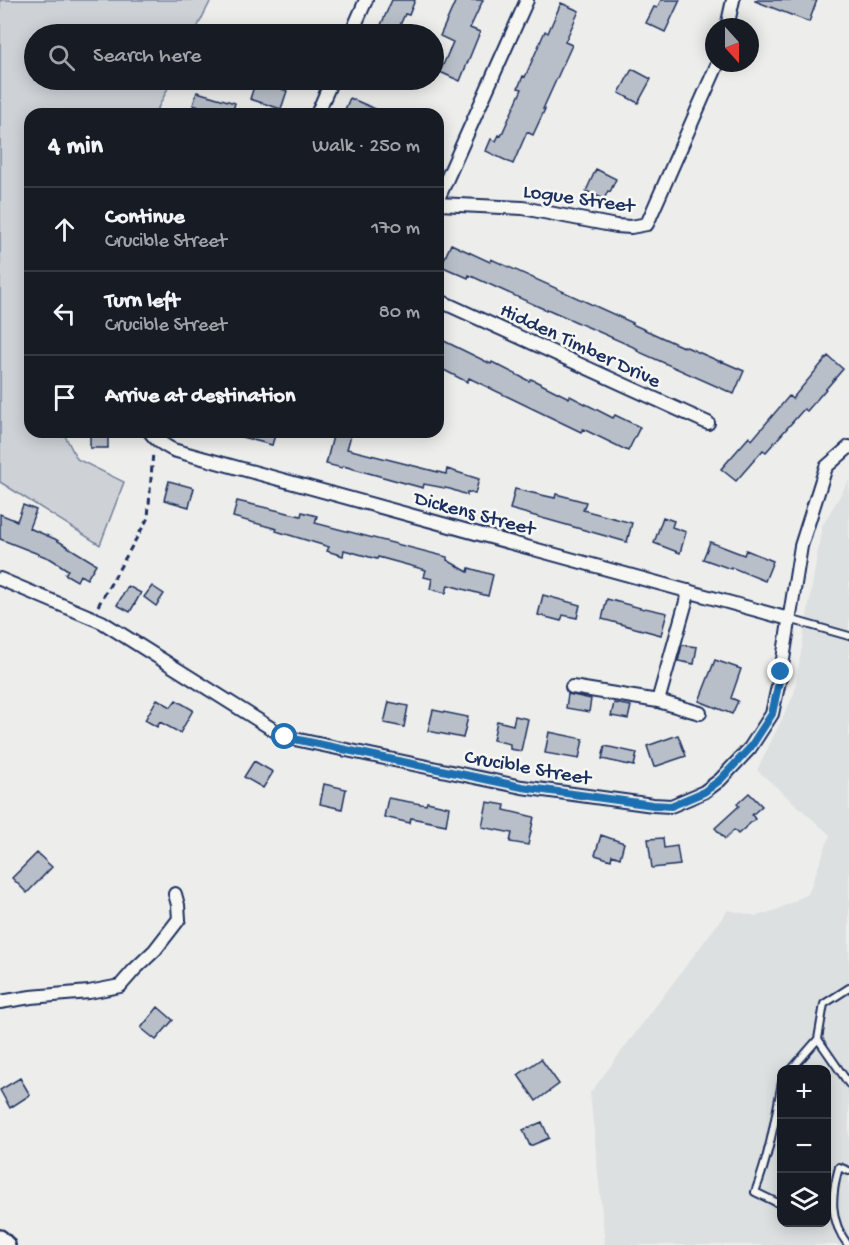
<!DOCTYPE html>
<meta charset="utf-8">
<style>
body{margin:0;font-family:"Gochi Hand",sans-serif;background:#242831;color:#f1f3f6}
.controls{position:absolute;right:18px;bottom:18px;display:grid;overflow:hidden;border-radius:12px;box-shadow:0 3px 15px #0003}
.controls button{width:54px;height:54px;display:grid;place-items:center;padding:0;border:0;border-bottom:2px solid #363941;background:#171b24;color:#f1f3f6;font:30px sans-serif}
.compass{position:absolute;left:705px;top:18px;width:54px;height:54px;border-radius:50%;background:#171b24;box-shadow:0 3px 15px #0003;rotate:159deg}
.stop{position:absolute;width:18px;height:18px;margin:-14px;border:4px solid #1f6fb2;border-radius:50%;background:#fff}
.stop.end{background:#1f6fb2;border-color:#fff;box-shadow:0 2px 6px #0008}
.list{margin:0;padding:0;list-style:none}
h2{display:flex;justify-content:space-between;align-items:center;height:78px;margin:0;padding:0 24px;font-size:26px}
h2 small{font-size:20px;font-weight:400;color:#9ea1a6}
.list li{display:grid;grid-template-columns:39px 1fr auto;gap:18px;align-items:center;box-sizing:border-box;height:84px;padding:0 24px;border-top:2px solid #363941}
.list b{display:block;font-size:22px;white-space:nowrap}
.list p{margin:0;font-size:20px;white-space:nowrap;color:#9ea1a6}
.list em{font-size:20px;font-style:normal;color:#9ea1a6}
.icon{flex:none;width:33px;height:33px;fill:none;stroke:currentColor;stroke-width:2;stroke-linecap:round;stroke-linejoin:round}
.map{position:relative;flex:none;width:849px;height:1245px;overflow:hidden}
.search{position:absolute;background:#171b24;box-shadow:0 3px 15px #0003;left:24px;top:24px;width:420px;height:66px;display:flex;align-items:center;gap:15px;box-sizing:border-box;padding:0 21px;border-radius:33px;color:#9ea1a6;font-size:22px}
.panel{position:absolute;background:#171b24;box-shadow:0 3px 15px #0003;left:24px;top:108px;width:420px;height:330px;border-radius:18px}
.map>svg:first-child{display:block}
.built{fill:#dde0e1;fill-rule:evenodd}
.green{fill:#ced2d7;stroke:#74809a;stroke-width:1.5}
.building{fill:#b9bfc8;stroke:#1b2f5e;stroke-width:1.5}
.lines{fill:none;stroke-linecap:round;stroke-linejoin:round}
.service-casing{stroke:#1b2f5e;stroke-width:10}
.minor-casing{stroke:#1b2f5e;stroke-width:16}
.tertiary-casing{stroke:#1b2f5e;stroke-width:20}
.path{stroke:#1b2f5e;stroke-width:3;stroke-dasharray:6 4.5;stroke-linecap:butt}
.service{stroke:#f6f6f2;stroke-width:6}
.minor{stroke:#f6f6f2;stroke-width:12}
.tertiary{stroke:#f6f6f2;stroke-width:15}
.route{stroke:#1f6fb2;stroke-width:8}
.labels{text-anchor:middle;stroke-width:5;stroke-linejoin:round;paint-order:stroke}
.street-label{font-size:21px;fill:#1b2f5e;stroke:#f6f6f2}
</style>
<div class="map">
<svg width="849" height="1245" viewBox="0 0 849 1245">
<rect width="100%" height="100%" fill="#edeeec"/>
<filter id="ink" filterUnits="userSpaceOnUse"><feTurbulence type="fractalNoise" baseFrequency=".0167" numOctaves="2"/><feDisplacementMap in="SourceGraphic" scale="12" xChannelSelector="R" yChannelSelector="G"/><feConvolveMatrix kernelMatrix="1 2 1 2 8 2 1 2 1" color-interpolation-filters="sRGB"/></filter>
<g filter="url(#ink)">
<!-- built -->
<path class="built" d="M 849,480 L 849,1245 L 605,1245 L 590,1093 L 728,910 L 756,916 L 776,910 L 808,894 L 830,835 L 757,770 L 794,694 L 822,526 ZM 782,1070 L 826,1070 L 826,1222 L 782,1222 Z"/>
<!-- green -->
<path class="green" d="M 0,0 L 211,0 L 194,34 L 34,34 L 34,80 L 172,80 L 155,114 L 30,114 L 30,432 L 63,432 L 77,459 L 124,482 L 100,545 L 0,482 Z"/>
<!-- building -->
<path class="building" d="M 392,0 L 415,0 L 409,15 L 405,14 L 396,34 L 377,34 Z
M 456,0 L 483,0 L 470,28 L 480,32 L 460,81 L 440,72 L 453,42 L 440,36 Z
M 661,0 L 680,0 L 665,32 L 646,23 L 654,7 L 657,8 Z
M 755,0 L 817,0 L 809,22 L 755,1 Z
M 561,3 L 579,11 L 565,42 L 572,45 L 543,109 L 545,109 L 533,135 L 527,132 L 513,164 L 486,151 L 491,139 L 496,141 L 499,135 L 501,136 L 522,89 L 518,88 L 523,76 L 525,77 L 545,31 L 548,33 Z
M 632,69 L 651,79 L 638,103 L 619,93 Z
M 256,80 L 286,80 L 282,89 L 287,91 L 281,109 L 250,99 Z
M 197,92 L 235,103 L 232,114 L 221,114 L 193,105 Z
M 350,98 L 387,114 L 343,114 Z
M 596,169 L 616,179 L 610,192 L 608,191 L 604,199 L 586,191 Z
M 451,244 L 490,262 L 491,259 L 633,323 L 632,324 L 683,347 L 684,346 L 721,362 L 721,361 L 744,371 L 734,394 L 637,351 L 638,349 L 547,309 L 546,310 L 469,275 L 468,278 L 441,266 Z
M 438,338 L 491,364 L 492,362 L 529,381 L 531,379 L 569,398 L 570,396 L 613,418 L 615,415 L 640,427 L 628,451 L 583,429 L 581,432 L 469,378 L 467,382 L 438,367 Z
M 828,356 L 843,369 L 807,411 L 804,409 L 766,452 L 763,450 L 736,481 L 721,469 L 749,437 L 752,440 L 789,396 L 792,399 Z
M 90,432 L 108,432 L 108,448 L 90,448 Z
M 238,432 L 276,432 L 272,445 L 238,436 Z
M 334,432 L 352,432 L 347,449 L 446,474 L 447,469 L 479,479 L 475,494 L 467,492 L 467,495 L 450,489 L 424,484 L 423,488 L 343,466 L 342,468 L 326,464 Z
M 169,481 L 194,488 L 189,507 L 164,500 Z
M 515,489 L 555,498 L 556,494 L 586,502 L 583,510 L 632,523 L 627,542 L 510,509 Z
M 237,501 L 301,516 L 302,512 L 317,516 L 315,523 L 447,557 L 447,560 L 468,572 L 469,568 L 493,575 L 488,596 L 448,585 L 446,593 L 430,589 L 432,579 L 424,577 L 426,570 L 378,557 L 377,559 L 344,550 L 343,556 L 327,551 L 329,547 L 276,531 L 277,529 L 233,517 Z
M 23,505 L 36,510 L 29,528 L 55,539 L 96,564 L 87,579 L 80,575 L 77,581 L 65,574 L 68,570 L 51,559 L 0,539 L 0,514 L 17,521 Z
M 663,517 L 674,521 L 672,527 L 686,532 L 680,553 L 654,543 Z
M 710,542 L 744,555 L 746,550 L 773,561 L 765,581 L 731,567 L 731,569 L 703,559 Z
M 128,586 L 141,593 L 130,612 L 117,605 Z
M 152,586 L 164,594 L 156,606 L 144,597 Z
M 543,595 L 580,605 L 577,618 L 563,615 L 561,621 L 538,615 Z
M 607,599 L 644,609 L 645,608 L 667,613 L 661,635 L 602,619 Z
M 682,645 L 697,647 L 694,664 L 678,661 Z
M 715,660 L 741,669 L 731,698 L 738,701 L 732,714 L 699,701 Z
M 568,694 L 591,699 L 589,712 L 566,708 Z
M 157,699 L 171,707 L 176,700 L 193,710 L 180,733 L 160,722 L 157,727 L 145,720 Z
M 389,702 L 408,706 L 404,727 L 384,723 Z
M 614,703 L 631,706 L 628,719 L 611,716 Z
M 433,710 L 468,717 L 463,738 L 428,731 Z
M 515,716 L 528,719 L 521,751 L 510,749 L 510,744 L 493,740 L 497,721 L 513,725 Z
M 549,732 L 583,739 L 579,759 L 545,753 Z
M 678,735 L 686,756 L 654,767 L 647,746 Z
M 605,746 L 637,753 L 634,766 L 602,759 Z
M 254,761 L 273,772 L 263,788 L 244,777 Z
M 324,784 L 346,789 L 342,809 L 320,804 Z
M 749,793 L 762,806 L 752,815 L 755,819 L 738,834 L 734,830 L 725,839 L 715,828 L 739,806 L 737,804 Z
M 388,798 L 426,805 L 427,802 L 449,807 L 446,825 L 411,818 L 410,823 L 384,817 Z
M 487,802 L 505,805 L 504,810 L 534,817 L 528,845 L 510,842 L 512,833 L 482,827 Z
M 601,835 L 624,843 L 620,858 L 612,855 L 611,860 L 595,855 Z
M 663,838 L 664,848 L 677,846 L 680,865 L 652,868 L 648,839 Z
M 37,853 L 52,867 L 27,893 L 12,878 Z
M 158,1007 L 173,1020 L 156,1040 L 141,1028 Z
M 541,1059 L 559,1084 L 536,1101 L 518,1075 Z
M 20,1078 L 30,1095 L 10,1108 L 0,1090 Z
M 542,1122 L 549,1138 L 530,1146 L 523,1130 Z"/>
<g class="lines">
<defs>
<path id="service" d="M 789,619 L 849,636
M 849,988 L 824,1004 L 818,1039 L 849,1084
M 791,1070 L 818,1039
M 782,1082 C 775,1120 769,1156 755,1192 L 782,1205
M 848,1245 C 829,1220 831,1196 839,1167 L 849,1171"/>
<path id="minor" d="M 727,27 L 733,0
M 351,34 L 366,0
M 317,114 L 332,80
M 438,199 L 527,0
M 438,204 L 523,208 L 616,226 L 631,227 L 647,224 L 718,63
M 438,300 L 708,423
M 150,432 C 156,441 164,445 173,450 L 789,619
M 0,579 L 102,622 L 285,737 L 522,787 L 653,805 L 671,806 L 704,792 L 720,780 L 750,748 L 772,714 L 781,672 L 801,546 L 826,467 L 849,447
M 689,591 L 658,701 L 700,713
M 572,687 L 658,701
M 0,1002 L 31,997 L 89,992 L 120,986 L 134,970 L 155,950 L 179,919 L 178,905 L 175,894"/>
<path id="tertiary" d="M 0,1238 L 7,1245"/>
</defs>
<!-- service casing -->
<use href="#service" class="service-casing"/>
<!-- minor casing -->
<use href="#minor" class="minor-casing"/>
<!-- tertiary casing -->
<use href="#tertiary" class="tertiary-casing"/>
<!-- path -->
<path class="path" d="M 98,606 L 148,518 L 153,452"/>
<!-- service -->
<use href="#service" class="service"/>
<!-- minor -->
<use href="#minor" class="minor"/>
<!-- tertiary -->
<use href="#tertiary" class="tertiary"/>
</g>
</g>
<g class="lines" filter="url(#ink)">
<!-- route -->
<path class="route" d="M 285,737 L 522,787 L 653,805 L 671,806 L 704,792 L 720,780 L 750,748 L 772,714 L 781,672"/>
</g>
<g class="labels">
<!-- street labels -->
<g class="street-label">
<text transform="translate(579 197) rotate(8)" y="7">Logue Street</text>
<text transform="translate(581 344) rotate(25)" y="7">Hidden Timber Drive</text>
<text transform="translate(475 512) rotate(15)" y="7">Dickens Street</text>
<text transform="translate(528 766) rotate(10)" y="7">Crucible Street</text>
</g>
</g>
</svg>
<div class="controls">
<button>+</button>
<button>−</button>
<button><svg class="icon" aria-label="layers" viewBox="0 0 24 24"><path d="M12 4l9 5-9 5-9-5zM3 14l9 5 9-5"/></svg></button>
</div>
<svg class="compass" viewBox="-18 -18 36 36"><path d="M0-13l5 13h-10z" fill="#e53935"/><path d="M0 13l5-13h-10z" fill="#9ea1a6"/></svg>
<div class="stop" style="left:285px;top:737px"></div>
<div class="stop end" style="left:781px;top:672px"></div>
<div class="search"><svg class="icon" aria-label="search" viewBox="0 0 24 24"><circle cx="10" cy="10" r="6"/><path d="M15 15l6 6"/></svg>Search here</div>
<section class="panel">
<h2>4 min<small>Walk · 250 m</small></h2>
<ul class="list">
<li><svg class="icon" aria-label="ahead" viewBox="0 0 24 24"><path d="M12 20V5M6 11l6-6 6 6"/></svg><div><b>Continue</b><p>Crucible Street</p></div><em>170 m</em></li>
<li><svg class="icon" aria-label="left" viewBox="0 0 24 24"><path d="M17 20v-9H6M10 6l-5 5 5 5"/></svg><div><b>Turn left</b><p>Crucible Street</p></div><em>80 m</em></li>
<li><svg class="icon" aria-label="arrive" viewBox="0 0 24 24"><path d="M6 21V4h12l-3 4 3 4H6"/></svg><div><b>Arrive at destination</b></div></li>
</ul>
</section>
</div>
